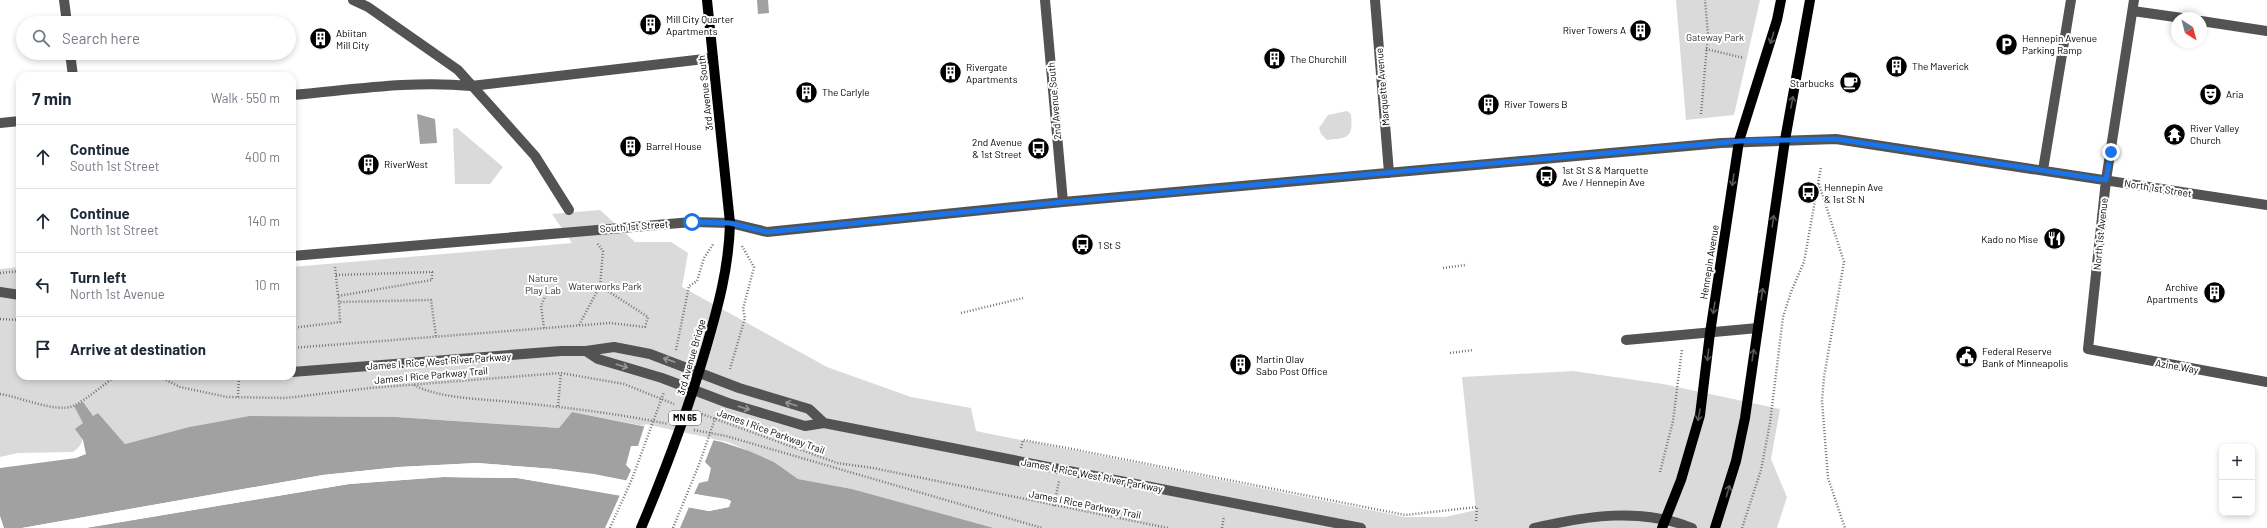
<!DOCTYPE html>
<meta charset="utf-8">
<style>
body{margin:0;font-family:Barlow,sans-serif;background:#f6f6f7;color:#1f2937}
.controls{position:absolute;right:12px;bottom:12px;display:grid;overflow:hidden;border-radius:8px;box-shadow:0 2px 6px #0003}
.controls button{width:36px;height:36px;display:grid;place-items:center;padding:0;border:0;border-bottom:1px solid #e0e1e3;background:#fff;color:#1f2937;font:20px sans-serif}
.compass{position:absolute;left:2171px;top:12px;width:36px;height:36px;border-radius:50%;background:#fff;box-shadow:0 2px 6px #0003;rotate:144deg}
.stop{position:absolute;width:12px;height:12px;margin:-9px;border:3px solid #1a73e8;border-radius:50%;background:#fff}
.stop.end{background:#1a73e8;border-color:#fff;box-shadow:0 1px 4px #0008}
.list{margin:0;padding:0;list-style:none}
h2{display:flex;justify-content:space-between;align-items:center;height:52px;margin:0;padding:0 16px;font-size:17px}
h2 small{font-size:13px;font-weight:400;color:#747a83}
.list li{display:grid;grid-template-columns:26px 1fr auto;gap:12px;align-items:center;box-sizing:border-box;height:64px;padding:0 16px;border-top:1px solid #e0e1e3}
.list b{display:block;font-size:15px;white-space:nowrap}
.list p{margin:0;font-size:13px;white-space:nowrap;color:#747a83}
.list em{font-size:13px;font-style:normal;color:#747a83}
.icon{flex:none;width:22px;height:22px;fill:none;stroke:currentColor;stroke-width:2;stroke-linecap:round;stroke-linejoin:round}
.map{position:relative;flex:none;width:2267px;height:528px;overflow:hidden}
.search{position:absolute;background:#fff;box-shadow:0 2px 6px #0003;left:16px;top:16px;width:280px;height:44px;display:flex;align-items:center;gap:10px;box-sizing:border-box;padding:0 14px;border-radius:22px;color:#747a83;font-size:15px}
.panel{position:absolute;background:#fff;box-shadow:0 2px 6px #0003;left:16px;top:72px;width:280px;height:308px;border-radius:12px}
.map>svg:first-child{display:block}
.green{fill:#dadada}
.water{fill:#a1a1a1}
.pier{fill:#fff}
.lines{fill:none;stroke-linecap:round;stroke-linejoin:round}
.path{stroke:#757575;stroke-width:2.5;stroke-dasharray:1 2;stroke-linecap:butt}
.minor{stroke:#535353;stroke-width:10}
.major{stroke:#000;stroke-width:10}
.oneway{stroke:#595959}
.oneway2{stroke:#989898}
.route{stroke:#1a73e8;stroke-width:5}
.labels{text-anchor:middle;stroke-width:4;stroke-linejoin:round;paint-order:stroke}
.shield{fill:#fff;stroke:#4c4c4c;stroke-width:1}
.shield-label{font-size:9px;font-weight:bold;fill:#000}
.poi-label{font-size:10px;fill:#000;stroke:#fff;text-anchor:start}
.park-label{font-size:10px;fill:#313131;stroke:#fff}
.street-label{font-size:10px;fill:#000;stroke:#fff}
</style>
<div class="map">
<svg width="2267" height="528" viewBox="0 0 2267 528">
<rect width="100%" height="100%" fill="#fff"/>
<!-- green -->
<path class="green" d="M 1676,0 L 1760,0 L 1734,115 L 1686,120 Z
M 1347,111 L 1351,114 C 1353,138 1349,138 1327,140 L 1321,134 L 1319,128 L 1328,115 Z
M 457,128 L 503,167 L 490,184 L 455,184 L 453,129 Z
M 600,210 L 635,242 L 671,242 L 688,253 L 682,287 L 827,367 L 911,397 L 971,408 L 976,431 L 1405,517 L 1445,517 L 1476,510 L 1462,377 L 1573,371 L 1663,384 L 1780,409 L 1771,459 L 1787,497 L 1777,528 L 994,528 L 852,489 L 798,479 L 774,462 L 728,442 L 572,412 L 559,428 L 396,417 L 249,416 L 189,427 L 125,444 L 98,413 L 83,423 C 83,436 85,444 73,452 L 18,453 L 0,457 L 0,269 L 20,267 L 20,376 L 292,376 L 292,267 L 572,243 L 552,214 Z"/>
<!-- water -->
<path class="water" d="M 757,0 L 768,0 L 769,13 L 758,14 Z
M 417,114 L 435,119 L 437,143 L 420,144 Z
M 83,402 L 93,416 L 98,413 L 125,444 L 189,427 L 249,416 L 396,417 L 559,428 L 572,412 L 722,442 L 749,451 L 774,462 L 798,479 L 852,489 L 994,528 L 86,528 L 349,484 L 443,477 L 517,478 L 709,511 L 729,507 L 731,501 L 594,474 L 554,469 L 477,463 L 399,467 L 323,475 L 22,528 L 4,528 L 0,516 L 0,468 L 76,458 L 86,454 L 83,440 L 75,429 L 83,423 L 74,406 Z"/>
<!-- pier -->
<path class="pier" d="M 645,424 L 714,439 L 705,462 L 711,468 L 708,481 L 699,483 L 694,494 L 727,499 L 731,501 L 729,507 L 709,511 L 689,507 L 680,528 L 605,528 L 620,495 L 517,478 L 443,477 L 349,484 L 84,528 L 86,526 L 349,482 L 443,475 L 517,476 L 709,509 L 727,506 L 728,502 L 593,476 L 553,471 L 477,465 L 400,469 L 323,477 L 34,528 L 22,528 L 323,475 L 399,467 L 477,463 L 554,469 L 626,481 L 631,470 L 626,465 L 631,446 L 638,446 Z"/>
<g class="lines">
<!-- path -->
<path class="path" d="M 1706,49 L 1744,58
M 1701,114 L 1708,34 L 1705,0
M 1819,184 L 1844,262 L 1824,377 L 1822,401 L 1828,478 L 1845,528
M 335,267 L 338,296
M 1443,268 L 1465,265
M 0,273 L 20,271
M 336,275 L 432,272 L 432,280 L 338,296 L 339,302 L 431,300 L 436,336
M 961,313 L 1023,298
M 0,319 L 20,320
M 579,325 L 600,286
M 292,328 L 340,322 L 339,302
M 544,328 L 541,306 L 546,294
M 292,348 L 610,323 L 645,327 L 648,317 L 600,286 L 603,251 L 597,243
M 676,350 L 689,286 L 697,281 L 704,258 L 714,243
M 1450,353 L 1473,350
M 730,369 L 745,318 L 743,309 L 754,267 L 742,246
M 158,376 L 180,387 L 227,397 L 286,398 L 370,388 L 561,373 L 624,384 L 674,404
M 414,385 C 442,400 491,399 522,403 C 571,408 620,414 668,424
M 0,394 C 20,397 56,413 73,406 C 86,400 103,385 116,376
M 238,397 L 239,376
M 558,406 L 561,373
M 699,413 L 837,463 L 873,468 L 1168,528
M 694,430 L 726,436 L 1042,528
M 1021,448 L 1023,440 L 1062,447 L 1405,515 L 1477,507 L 1476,523
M 1660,472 L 1673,421 L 1682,349
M 1054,506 L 1059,481
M 610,528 L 632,479 L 664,392
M 673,528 L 700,462 L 717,413
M 1222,528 L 1224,516
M 1742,528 L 1761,470 L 1770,423 L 1783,317 L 1791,292 L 1804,262 L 1821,167"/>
<!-- minor -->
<path class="minor" d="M 64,0 L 67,23
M 353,0 L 368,7 L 458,70 L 535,156 L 569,210
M 1045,0 L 1063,202
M 1375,0 L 1389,173
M 2134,0 L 2106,180 L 2088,349 L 2267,382
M 2133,11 L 2182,18
M 2201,21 L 2267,31
M 70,53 L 73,76
M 292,95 C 351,90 411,80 471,86 L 713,58
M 0,123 L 20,121
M 2043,170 L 2071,0
M 292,256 L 692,222 L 730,223 L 767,232 L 1063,202 L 1721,143 L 1836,139 L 2267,205
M 0,292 L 20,295
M 1626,340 L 1758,328
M 586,351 L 598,359 L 662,378 L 728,403 L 805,426 L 824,423 L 1361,528
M 292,372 L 561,351 L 586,351 L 614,347 L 650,354 L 739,388 L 809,409 L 824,423
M 1534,528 C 1586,516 1641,507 1692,528"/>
<!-- major -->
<path class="major" d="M 641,528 C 666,469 688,410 706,348 C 718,307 729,267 730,223 L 707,0
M 1662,528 L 1681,480 L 1700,415 L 1710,333 L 1739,141 L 1777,20 L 1781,0
M 1715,528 L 1736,461 L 1745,418 L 1785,140 L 1810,0"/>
</g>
<!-- one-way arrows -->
<defs><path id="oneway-shaft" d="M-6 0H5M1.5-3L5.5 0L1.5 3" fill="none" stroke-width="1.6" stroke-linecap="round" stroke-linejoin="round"/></defs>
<g class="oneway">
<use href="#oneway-shaft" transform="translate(1772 38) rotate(107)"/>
<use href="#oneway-shaft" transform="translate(1792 102) rotate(-79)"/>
<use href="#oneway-shaft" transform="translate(1733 180) rotate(99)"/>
<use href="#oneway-shaft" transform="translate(1773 221) rotate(-82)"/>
<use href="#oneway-shaft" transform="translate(1762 294) rotate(-82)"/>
<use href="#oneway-shaft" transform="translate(1714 308) rotate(99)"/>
<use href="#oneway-shaft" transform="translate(1708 355) rotate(96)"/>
<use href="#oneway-shaft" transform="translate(1753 355) rotate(-81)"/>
<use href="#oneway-shaft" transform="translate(1699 415) rotate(101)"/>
<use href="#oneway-shaft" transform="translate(1728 491) rotate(-74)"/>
</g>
<g class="oneway2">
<use href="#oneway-shaft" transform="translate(669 360) rotate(-161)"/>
<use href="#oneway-shaft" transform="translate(622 366) rotate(17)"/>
<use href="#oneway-shaft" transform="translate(791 404) rotate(-163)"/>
<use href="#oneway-shaft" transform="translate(744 408) rotate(17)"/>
</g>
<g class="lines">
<!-- route -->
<path class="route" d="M 692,222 L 730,223 L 767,232 L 1063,202 L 1740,141 L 1836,139 L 2106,180 L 2111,152"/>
</g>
<!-- icons -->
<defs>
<symbol id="building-disc" viewBox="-11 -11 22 22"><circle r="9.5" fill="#000" stroke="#fff"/><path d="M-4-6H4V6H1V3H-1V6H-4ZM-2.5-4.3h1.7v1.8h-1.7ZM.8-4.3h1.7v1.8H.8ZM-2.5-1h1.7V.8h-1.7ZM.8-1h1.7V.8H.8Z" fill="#fff"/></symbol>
<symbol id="parking-disc" viewBox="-11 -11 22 22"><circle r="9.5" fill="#000" stroke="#fff"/><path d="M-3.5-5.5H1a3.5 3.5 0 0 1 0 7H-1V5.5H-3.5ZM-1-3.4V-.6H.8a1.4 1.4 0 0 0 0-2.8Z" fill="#fff"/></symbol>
<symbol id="cafe-disc" viewBox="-11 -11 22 22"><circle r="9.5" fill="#000" stroke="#fff"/><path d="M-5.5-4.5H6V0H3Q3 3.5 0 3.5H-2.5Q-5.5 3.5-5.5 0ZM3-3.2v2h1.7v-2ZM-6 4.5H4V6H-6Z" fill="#fff"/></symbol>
<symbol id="theatre-disc" viewBox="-11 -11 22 22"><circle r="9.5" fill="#000" stroke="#fff"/><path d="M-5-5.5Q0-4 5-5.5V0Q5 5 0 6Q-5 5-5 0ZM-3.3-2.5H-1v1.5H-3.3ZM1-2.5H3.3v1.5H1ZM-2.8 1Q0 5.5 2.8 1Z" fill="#fff"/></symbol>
<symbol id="temple-disc" viewBox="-11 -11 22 22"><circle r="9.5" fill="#000" stroke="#fff"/><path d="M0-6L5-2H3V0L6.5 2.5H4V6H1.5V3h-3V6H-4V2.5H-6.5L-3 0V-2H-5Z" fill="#fff"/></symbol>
<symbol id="bus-disc" viewBox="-11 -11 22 22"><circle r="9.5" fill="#000" stroke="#fff"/><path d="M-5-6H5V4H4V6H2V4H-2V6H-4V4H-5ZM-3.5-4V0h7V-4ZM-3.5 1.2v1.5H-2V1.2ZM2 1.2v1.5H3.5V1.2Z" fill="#fff"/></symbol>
<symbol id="restaurant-disc" viewBox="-11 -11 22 22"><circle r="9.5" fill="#000" stroke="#fff"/><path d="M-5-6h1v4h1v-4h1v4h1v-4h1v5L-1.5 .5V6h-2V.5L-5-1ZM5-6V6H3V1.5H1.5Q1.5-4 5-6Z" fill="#fff"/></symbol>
<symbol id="civic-disc" viewBox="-11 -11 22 22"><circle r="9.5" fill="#000" stroke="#fff"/><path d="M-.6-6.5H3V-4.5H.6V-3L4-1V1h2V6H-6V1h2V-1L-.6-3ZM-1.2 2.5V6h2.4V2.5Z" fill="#fff"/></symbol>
</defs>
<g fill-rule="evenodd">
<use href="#building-disc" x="638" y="12" width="25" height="25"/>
<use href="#building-disc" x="1628" y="18" width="25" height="25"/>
<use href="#building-disc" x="308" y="26" width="25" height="25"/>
<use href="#parking-disc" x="1994" y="32" width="25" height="25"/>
<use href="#building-disc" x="1262" y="46" width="25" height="25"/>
<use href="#building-disc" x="1884" y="54" width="25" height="25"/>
<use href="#building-disc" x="938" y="60" width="25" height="25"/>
<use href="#cafe-disc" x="1838" y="70" width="25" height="25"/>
<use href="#building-disc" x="794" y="80" width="25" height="25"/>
<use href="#theatre-disc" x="2198" y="82" width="25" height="25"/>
<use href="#building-disc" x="1476" y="92" width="25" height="25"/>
<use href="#temple-disc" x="2162" y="122" width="25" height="25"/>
<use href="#building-disc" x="618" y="134" width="25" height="25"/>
<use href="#bus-disc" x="1026" y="136" width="25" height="25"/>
<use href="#building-disc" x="356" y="152" width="25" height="25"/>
<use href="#bus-disc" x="1534" y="164" width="25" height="25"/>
<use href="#bus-disc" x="1796" y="180" width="25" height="25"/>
<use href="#restaurant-disc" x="2042" y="226" width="25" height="25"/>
<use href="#bus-disc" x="1070" y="232" width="25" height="25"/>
<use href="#building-disc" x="2202" y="280" width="25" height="25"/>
<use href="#civic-disc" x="1954" y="344" width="25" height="25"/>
<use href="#building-disc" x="1228" y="352" width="25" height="25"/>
</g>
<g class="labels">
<!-- shield labels -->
<rect class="shield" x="669" y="411" width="32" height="14" rx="3"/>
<g class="shield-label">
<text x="685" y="421">MN 65</text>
</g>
<!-- poi labels -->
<g class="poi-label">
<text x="666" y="23">Mill City Quarter<tspan x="666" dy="12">Apartments</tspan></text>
<text x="1626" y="34" text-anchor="end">River Towers A</text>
<text x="336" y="37">Abiitan<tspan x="336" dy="12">Mill City</tspan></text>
<text x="2022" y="42">Hennepin Avenue<tspan x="2022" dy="12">Parking Ramp</tspan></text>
<text x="1290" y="63">The Churchill</text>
<text x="1912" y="70">The Maverick</text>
<text x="966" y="71">Rivergate<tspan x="966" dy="12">Apartments</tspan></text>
<text x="1834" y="87" text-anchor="end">Starbucks</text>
<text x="822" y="96">The Carlyle</text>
<text x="2226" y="98">Aria</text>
<text x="1504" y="108">River Towers B</text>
<text x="2190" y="132">River Valley<tspan x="2190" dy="12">Church</tspan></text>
<text x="1022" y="146" text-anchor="end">2nd Avenue<tspan x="1022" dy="12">&amp; 1st Street</tspan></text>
<text x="646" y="150">Barrel House</text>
<text x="384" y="168">RiverWest</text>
<text x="1562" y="174">1st St S &amp; Marquette<tspan x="1562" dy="12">Ave / Hennepin Ave</tspan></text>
<text x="1824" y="191">Hennepin Ave<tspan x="1824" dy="12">&amp; 1st St N</tspan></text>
<text x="2038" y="243" text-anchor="end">Kado no Mise</text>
<text x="1098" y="249">1 St S</text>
<text x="2198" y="291" text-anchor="end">Archive<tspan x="2198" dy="12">Apartments</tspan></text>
<text x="1982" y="355">Federal Reserve<tspan x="1982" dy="12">Bank of Minneapolis</tspan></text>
<text x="1256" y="363">Martin Olav<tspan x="1256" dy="12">Sabo Post Office</tspan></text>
</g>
<!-- park labels -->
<g class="park-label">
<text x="1715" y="41">Gateway Park</text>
<text x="543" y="282">Nature<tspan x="543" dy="12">Play Lab</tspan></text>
<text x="605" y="290">Waterworks Park</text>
</g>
<!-- street labels -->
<g class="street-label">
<text transform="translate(1382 87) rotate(-95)" y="4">Marquette Avenue</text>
<text transform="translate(705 93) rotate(-96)" y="4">3rd Avenue South</text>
<text transform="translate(1054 101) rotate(-95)" y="4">2nd Avenue South</text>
<text transform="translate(2158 188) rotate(9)" y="4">North 1st Street</text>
<text transform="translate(634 226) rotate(-4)" y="4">South 1st Street</text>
<text transform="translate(2100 234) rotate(-84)" y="4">North 1st Avenue</text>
<text transform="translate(1709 262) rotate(-81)" y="4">Hennepin Avenue</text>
<text transform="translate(691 357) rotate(-74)" y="4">3rd Avenue Bridge</text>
<text transform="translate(439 361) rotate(-4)" y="4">James I. Rice West River Parkway</text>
<text transform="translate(2177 366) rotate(10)" y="4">Azine Way</text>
<text transform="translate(431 375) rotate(-5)" y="4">James I Rice Parkway Trail</text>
<text transform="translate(771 431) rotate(20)" y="4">James I Rice Parkway Trail</text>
<text transform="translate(1092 475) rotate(11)" y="4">James I. Rice West River Parkway</text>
<text transform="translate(1085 504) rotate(11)" y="4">James I Rice Parkway Trail</text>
</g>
</g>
</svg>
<div class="controls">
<button>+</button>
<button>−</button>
</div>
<svg class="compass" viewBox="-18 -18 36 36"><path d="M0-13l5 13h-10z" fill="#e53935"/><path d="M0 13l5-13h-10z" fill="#747a83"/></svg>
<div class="stop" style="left:692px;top:222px"></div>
<div class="stop end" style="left:2111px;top:152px"></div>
<div class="search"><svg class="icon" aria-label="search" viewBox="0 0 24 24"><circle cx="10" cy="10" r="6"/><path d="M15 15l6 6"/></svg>Search here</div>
<section class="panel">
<h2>7 min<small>Walk · 550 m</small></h2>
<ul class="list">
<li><svg class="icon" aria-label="ahead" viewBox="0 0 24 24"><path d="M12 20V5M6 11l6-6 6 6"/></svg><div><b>Continue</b><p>South 1st Street</p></div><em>400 m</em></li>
<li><svg class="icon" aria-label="ahead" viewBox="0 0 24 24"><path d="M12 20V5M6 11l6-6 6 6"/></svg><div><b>Continue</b><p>North 1st Street</p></div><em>140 m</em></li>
<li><svg class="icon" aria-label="left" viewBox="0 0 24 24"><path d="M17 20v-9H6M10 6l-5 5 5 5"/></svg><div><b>Turn left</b><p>North 1st Avenue</p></div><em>10 m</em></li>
<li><svg class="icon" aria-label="arrive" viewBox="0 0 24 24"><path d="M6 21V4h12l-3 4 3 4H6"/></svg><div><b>Arrive at destination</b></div></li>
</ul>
</section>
</div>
